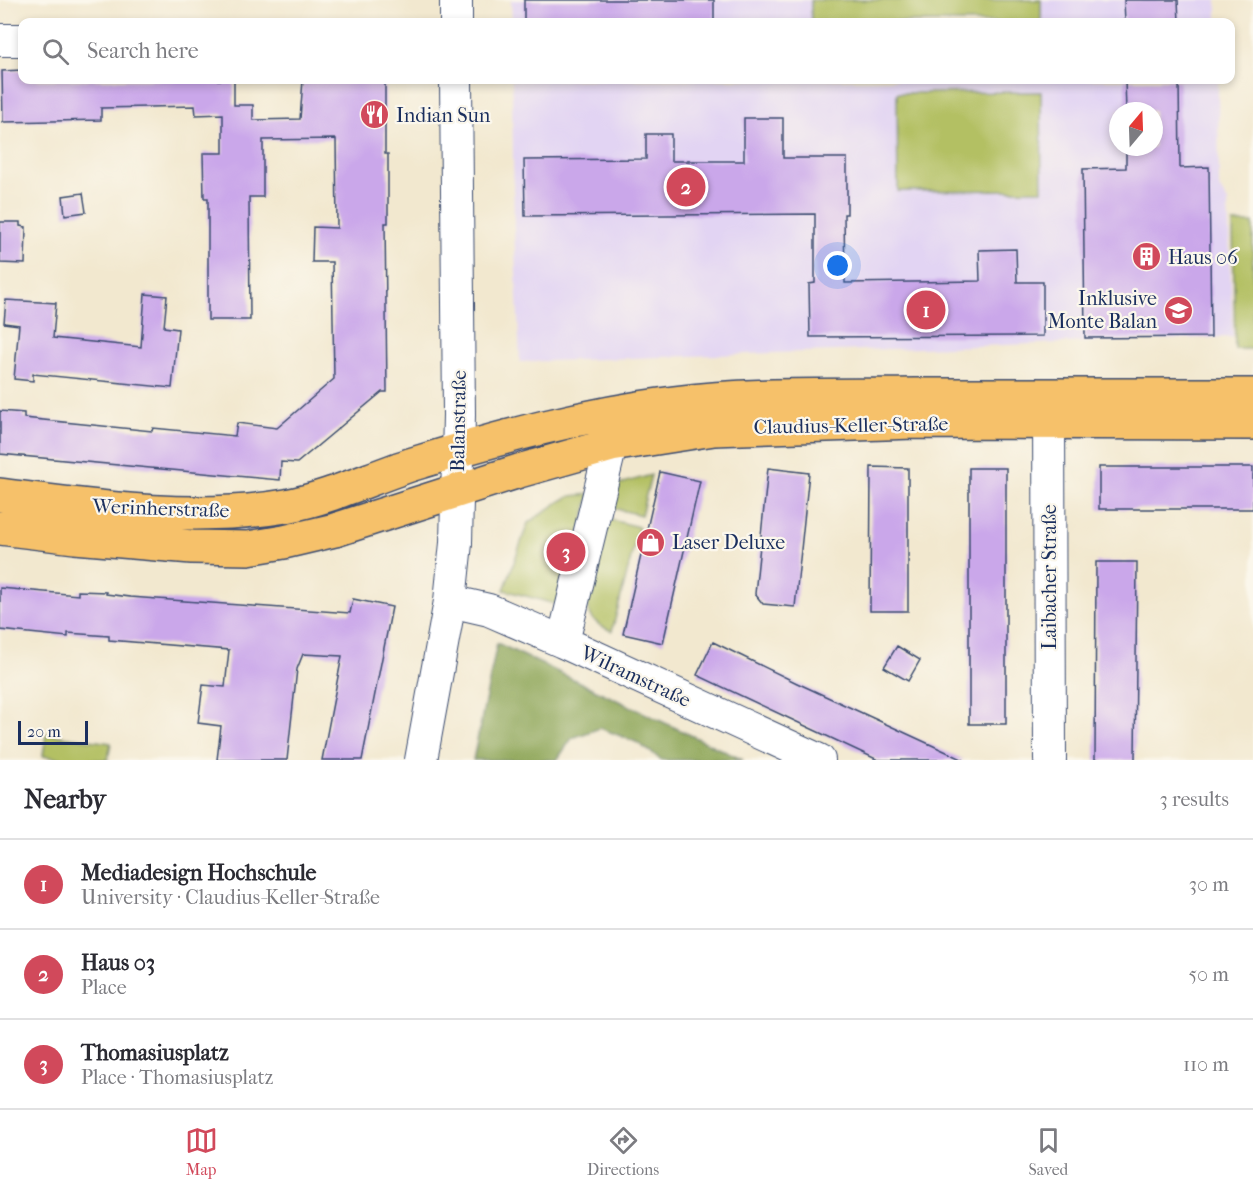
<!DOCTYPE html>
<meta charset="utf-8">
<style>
body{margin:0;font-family:"IM FELL French Canon",serif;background:#f7f7f7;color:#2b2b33}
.compass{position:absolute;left:1109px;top:102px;width:54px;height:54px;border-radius:50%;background:#fff;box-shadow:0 3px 9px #0003;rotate:19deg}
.scale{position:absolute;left:18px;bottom:15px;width:70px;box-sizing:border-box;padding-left:6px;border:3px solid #1b2f5e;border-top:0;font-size:16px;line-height:21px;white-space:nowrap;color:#1b2f5e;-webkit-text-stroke:4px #fbf7ec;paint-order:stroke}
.you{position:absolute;left:838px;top:266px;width:21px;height:21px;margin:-15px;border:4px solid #fff;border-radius:50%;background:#1a73e8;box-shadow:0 0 0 9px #1a73e833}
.badge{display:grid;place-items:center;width:39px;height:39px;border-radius:50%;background:#d1495b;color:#fff;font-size:20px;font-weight:700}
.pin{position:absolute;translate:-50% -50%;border:3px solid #fff;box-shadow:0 2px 6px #0006}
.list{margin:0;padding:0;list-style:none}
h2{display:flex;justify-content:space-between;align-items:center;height:78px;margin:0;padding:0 24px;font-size:26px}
h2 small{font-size:20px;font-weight:400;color:#7c7c81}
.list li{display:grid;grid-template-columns:39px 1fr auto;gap:18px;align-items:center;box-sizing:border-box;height:90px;padding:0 24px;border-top:2px solid #e1e1e2}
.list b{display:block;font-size:22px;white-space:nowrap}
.list p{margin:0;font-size:20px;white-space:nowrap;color:#7c7c81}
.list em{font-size:20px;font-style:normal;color:#7c7c81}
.icon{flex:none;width:33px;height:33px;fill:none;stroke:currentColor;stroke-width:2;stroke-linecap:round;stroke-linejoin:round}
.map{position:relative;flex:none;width:1253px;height:760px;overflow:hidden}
.search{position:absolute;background:#fff;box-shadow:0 3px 9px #0003;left:18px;right:18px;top:18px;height:66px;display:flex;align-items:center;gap:15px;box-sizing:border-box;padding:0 21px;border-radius:12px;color:#7c7c81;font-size:22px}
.sheet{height:348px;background:#fff}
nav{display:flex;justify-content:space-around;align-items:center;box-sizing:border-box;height:84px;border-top:2px solid #e1e1e2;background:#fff;font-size:16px;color:#7c7c81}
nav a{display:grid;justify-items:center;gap:3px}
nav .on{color:#d1495b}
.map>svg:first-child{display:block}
.built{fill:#e2d4f3;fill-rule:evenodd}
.green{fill:#b3c063;stroke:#677860;stroke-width:1.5}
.forest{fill:#8ea659;stroke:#546a5c;stroke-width:1.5}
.building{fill:#caa7ea}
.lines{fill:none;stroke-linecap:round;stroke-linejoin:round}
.minor-casing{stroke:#3b4b6f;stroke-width:34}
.major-casing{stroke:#3b4b6f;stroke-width:36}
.minor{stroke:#fff;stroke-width:32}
.major{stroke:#f6c16b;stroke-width:33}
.labels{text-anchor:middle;stroke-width:4.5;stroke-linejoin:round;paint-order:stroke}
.poi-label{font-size:20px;fill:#1b2f5e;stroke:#fbf7ec;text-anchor:start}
.street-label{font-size:20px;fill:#1b2f5e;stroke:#fbf7ec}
</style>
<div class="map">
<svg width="1253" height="760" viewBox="0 0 1253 760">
<rect width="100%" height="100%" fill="#fbf7ec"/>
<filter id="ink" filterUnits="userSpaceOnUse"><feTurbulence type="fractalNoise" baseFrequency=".0167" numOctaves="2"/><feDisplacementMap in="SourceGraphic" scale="12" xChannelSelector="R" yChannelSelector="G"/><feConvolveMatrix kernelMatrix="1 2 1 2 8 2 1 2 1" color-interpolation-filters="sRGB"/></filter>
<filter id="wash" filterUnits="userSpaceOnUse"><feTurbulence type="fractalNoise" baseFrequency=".008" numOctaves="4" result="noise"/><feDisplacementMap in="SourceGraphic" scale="24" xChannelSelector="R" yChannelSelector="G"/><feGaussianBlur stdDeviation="1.35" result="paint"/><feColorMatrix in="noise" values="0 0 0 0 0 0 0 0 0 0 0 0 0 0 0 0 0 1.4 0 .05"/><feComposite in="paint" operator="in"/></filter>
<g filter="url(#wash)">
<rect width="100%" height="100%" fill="#f2e8cf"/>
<!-- built -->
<path class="built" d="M 511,0 L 1217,0 L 1217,22 L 512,22 Z
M 512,80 L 1218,80 L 1219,187 L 1228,202 L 1233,337 L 520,362 L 514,228 ZM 1118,111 L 1154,111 L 1154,147 L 1118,147 Z"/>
<!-- green -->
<path class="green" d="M 811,0 L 1041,0 L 1041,22 L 811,22 Z
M 1041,92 L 1042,190 L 898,191 L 897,93 Z
M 1233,223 L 1253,223 L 1253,349 L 1235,349 Z
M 651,475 L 641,515 L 608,507 L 613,486 Z
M 590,494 L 562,606 L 504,590 L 528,523 L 559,502 L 571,496 Z
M 604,518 L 639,527 L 612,631 C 577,619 587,592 593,564 C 597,549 601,533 604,518 Z
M 46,734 L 111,743 L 108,760 L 71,760 L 43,756 Z"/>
<!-- forest -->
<path class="forest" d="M 497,643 L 743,760 L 662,760 L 636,742 L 600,728 L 572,738 L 557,760 L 473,760 Z"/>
<g id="blocks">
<!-- building -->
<path class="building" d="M 524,0 L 714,0 L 714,22 L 524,22 Z
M 1124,0 L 1178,0 L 1179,22 L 1125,22 Z
M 22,70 L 22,80 L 234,80 L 234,105 L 253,105 L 253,120 L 300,119 L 303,80 L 385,80 L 385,154 L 388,154 L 388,223 L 385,223 L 387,392 L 382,392 L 297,463 L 281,462 L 280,480 L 0,454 L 0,411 L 24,413 L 24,418 L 152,431 L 153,428 L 235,436 L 237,423 L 277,428 L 334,379 L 332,262 L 312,262 L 313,227 L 337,228 L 336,139 L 263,140 L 263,197 L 249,197 L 250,320 L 208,320 L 208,198 L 204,198 L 203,153 L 223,153 L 223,114 L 196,115 L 195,106 L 101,108 L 101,120 L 3,122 L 2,71 Z
M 1125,80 L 1179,80 L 1180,168 L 1209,167 L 1211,337 L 1085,338 L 1083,169 L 1126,168 L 1126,147 L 1154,147 L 1154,111 L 1126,111 Z
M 744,118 L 783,118 L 783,158 L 847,158 L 847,214 L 844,214 L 845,283 L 980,281 L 979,250 L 1016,249 L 1017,282 L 1043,282 L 1043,336 L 810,337 L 809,284 L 815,283 L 815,214 L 525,216 L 524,160 L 646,159 L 646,134 L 671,134 L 671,161 L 744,161 Z
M 83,193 L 86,212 L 65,215 L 63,196 Z
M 0,222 L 20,222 L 20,226 L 26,227 L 25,264 L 0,263 Z
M 145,294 L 167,296 L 164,327 L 178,329 L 172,388 L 33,374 L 33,381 L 14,379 L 19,325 L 4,323 L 6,300 L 56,303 L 53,338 L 141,347 Z
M 871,467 L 908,468 L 908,611 L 870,611 Z
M 1099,467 L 1253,467 L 1253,509 L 1099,509 Z
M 768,468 L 809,473 L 795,607 L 763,604 L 755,594 Z
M 969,468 L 1006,468 L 1006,724 L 969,724 Z
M 660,472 L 700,481 L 663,643 L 623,634 Z
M 1096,562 L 1137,562 L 1135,760 L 1095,760 Z
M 0,588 L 78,595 L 78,591 L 106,592 L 106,594 L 130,597 L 350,613 L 353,599 L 392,607 L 362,760 L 322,760 L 342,656 L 303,654 L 297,669 L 287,760 L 217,760 L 221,726 L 198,723 L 203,685 L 225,687 L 229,650 L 109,640 L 109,636 L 68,633 L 68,637 L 0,630 Z
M 713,642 L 797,683 L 964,760 L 878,760 L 782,715 L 697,675 Z
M 897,646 L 920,660 L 908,681 L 884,667 Z"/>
</g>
</g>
<g filter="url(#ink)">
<use href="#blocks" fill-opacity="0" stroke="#3b4b6f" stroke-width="1.5"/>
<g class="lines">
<defs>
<path id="minor" d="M 456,0 L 456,22
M 0,40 L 22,40
M 1049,395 L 1050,760
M 450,601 L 489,610 L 563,642 L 819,760
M 563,642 L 611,445
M 421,760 L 450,601 L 456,543 L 459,415 L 456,80"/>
<path id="major" d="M 0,495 C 94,507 191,522 286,506 C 330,498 370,478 413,464 C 497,438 585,414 673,403 C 753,393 834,396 915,395 C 1028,395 1140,395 1253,395
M 0,528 L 75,537 L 192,547 L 248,548 L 284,542 L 335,530 L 519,471 L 611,445 L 714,429 L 914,422 L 1253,423"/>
</defs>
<!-- minor casing -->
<use href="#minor" class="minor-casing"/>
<!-- major casing -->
<use href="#major" class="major-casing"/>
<!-- minor -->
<use href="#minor" class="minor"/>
<!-- major -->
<use href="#major" class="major"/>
</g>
</g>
<!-- icons -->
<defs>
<symbol id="restaurant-disc" viewBox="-11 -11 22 22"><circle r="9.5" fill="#d1495b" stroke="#fbf7ec"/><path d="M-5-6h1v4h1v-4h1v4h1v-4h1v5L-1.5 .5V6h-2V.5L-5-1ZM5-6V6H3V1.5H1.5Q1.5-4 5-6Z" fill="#fff"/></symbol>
<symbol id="building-disc" viewBox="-11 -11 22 22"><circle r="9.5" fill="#d1495b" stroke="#fbf7ec"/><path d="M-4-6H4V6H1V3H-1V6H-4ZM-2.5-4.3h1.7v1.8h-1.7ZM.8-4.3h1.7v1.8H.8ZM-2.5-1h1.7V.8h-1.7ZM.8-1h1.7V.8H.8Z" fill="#fff"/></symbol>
<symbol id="school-disc" viewBox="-11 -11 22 22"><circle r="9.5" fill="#d1495b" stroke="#fbf7ec"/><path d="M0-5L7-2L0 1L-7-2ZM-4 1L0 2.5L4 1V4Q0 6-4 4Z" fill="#fff"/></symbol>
<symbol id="shop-disc" viewBox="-11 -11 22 22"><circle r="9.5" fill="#d1495b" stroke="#fbf7ec"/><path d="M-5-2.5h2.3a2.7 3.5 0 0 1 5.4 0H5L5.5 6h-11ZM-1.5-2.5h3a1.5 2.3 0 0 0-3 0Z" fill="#fff"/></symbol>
</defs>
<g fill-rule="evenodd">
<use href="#restaurant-disc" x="358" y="98" width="33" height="33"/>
<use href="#building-disc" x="1130" y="240" width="33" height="33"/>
<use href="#school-disc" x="1162" y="294" width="33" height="33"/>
<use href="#shop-disc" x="634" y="526" width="33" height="33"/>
</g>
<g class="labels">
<!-- poi labels -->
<g class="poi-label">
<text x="396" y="122">Indian Sun</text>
<text x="1168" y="264">Haus 06</text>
<text x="1157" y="305" text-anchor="end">Inklusive<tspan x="1157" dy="23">Monte Balan</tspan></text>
<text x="672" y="549">Laser Deluxe</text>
</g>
<!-- street labels -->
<g class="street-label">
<text transform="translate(458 421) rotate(-89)" y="7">Balanstraße</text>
<text transform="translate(851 425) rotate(-1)" y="7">Claudius-Keller-Straße</text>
<text transform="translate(161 508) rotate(2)" y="7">Werinherstraße</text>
<text transform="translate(1049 577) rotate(-90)" y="7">Laibacher Straße</text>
<text transform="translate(636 676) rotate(25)" y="7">Wilramstraße</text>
</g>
</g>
</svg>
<svg class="compass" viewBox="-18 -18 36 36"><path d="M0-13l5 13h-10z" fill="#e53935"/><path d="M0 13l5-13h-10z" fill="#7c7c81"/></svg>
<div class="scale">20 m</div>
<div class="you"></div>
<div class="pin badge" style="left:926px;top:310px">1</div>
<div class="pin badge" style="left:686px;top:187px">2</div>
<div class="pin badge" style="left:566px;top:552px">3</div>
<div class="search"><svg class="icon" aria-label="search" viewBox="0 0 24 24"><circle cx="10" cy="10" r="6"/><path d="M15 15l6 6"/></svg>Search here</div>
</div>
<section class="sheet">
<h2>Nearby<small>3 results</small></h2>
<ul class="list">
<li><span class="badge">1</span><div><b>Mediadesign Hochschule</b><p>University · Claudius-Keller-Straße</p></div><em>30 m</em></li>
<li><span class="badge">2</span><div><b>Haus 03</b><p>Place</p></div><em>50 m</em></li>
<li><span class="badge">3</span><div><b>Thomasiusplatz</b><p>Place · Thomasiusplatz</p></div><em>110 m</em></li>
</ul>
</section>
<nav>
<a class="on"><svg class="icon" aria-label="map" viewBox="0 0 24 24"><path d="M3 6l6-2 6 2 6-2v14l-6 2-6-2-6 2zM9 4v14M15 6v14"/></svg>Map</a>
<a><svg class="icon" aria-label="directions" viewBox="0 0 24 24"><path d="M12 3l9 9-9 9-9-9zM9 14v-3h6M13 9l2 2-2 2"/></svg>Directions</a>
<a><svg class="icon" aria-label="saved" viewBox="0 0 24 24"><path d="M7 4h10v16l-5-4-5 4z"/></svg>Saved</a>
</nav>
